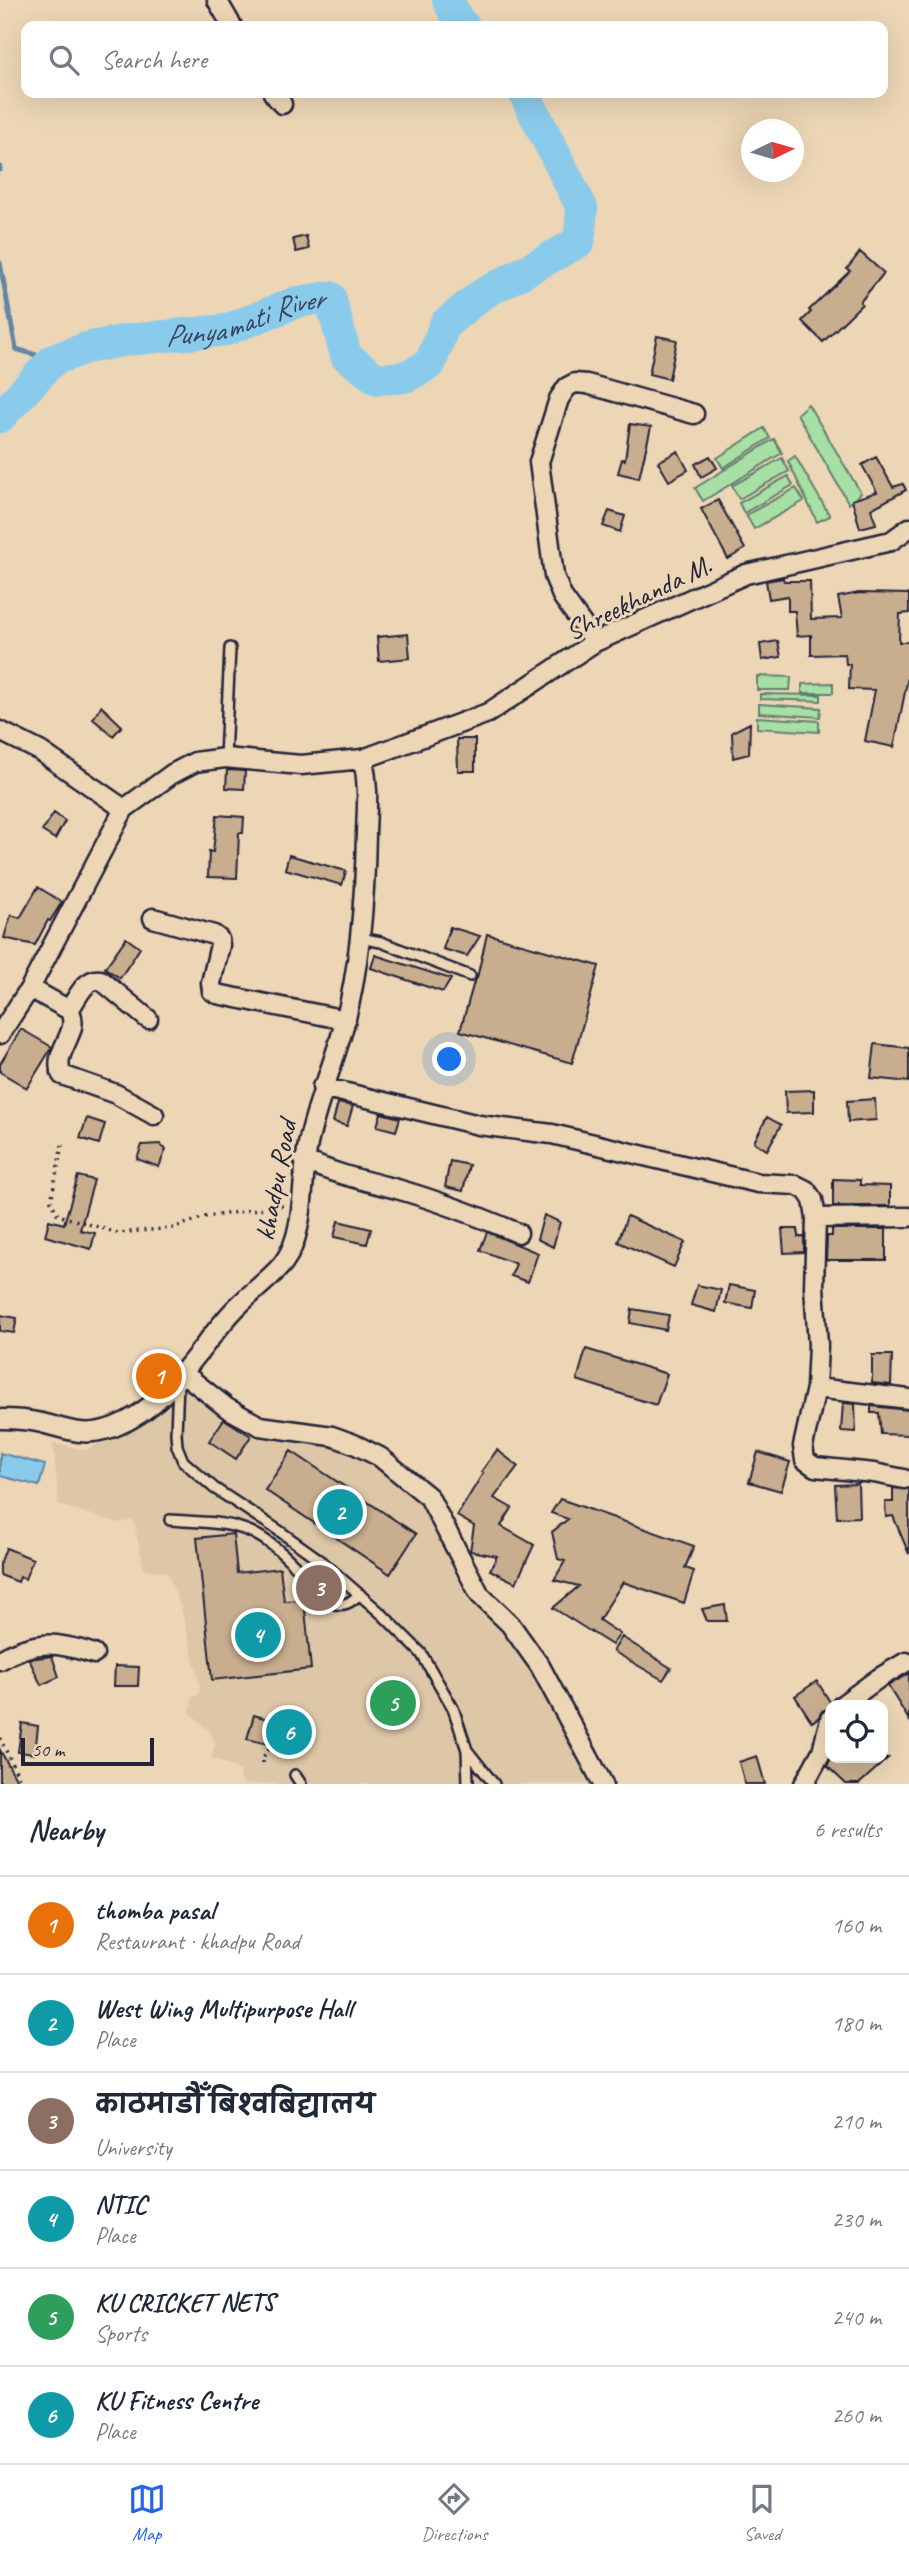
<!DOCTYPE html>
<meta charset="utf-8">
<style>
body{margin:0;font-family:Caveat,"Playpen Sans Deva",sans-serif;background:#f2f2f3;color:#1f2937}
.controls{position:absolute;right:21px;bottom:21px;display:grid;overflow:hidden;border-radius:14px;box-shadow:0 7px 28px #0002}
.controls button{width:63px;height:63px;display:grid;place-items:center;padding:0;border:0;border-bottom:2px solid #e0e1e3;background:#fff;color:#1f2937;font:35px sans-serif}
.compass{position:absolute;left:741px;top:119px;width:63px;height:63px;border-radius:50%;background:#fff;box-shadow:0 7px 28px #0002;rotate:85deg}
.scale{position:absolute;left:21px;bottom:18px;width:133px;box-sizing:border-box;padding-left:7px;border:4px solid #22223b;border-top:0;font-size:19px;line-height:24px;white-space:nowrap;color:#22223b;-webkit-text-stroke:5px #ecd6b5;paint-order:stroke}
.you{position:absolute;left:450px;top:1060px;width:24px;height:24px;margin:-18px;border:5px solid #fff;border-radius:50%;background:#1a73e8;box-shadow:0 0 0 10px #1a73e833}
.badge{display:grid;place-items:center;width:46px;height:46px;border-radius:50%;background:#2563eb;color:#fff;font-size:23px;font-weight:700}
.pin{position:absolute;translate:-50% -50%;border:4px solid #fff;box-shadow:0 2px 7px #0006}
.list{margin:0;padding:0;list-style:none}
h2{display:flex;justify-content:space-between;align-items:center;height:91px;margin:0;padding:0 28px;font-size:30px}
h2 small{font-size:23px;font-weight:400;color:#747a83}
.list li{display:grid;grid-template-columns:46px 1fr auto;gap:21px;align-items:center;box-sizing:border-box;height:98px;padding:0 28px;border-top:2px solid #e0e1e3}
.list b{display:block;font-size:26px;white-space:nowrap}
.list p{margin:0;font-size:23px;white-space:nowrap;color:#747a83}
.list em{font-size:23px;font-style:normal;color:#747a83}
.icon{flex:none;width:38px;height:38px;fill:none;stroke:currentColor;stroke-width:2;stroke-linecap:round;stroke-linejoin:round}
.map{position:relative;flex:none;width:909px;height:1784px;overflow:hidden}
.search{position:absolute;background:#fff;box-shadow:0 7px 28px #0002;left:21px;right:21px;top:21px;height:77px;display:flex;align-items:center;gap:18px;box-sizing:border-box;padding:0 24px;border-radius:14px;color:#747a83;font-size:26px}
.sheet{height:679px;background:#fff}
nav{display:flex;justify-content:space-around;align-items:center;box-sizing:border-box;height:98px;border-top:2px solid #e0e1e3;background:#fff;font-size:19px;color:#747a83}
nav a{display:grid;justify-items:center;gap:4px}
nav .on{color:#2563eb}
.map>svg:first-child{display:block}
.built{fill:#ddc7a7}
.green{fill:#a7dfa4;stroke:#648070;stroke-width:2}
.water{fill:#8acbeb;stroke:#6087a5;stroke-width:2}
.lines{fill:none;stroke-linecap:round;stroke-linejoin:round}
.stream{stroke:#6087a5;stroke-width:5}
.river{stroke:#8acbeb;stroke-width:32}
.building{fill:#c8ae8e;stroke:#22223b;stroke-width:2}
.service-casing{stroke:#22223b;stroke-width:14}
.minor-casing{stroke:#22223b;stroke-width:23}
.path{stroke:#22223b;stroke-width:3.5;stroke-dasharray:2 5;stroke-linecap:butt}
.service{stroke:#ecd6b5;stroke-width:9}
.minor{stroke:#ecd6b5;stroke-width:18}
.labels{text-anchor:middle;stroke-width:6;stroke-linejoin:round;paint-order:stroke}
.street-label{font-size:28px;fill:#22223b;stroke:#ecd6b5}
.water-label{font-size:30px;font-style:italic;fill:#37445e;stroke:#ecd6b5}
</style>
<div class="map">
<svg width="909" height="1784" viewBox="0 0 909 1784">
<rect width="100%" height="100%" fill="#ecd6b5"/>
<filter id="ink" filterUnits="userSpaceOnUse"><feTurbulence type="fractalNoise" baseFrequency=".0143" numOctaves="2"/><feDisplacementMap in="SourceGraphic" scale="14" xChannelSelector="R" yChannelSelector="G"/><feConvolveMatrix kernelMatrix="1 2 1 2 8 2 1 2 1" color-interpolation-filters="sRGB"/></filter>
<g filter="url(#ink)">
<!-- built -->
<path class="built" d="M 188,1387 L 253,1432 L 347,1445 L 422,1501 L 471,1604 L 489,1616 L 546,1691 L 591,1784 L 243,1784 L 240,1778 L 241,1771 L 211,1757 L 215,1744 L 211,1733 L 190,1712 L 192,1698 L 199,1694 L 200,1685 L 181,1608 L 167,1572 L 144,1569 L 134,1523 L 132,1520 L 120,1523 L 59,1505 L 53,1443 L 86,1450 L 150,1415 Z"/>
<!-- green -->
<path class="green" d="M 808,404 L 861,493 L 849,504 L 797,414 Z
M 764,428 L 770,438 L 723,468 L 717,458 Z
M 774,439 L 782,453 L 703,501 L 695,488 Z
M 795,456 L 830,516 L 817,522 L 788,461 Z
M 782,458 L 789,471 L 739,499 L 732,486 Z
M 788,476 L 793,485 L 744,513 L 739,503 Z
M 796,488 L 804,501 L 754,529 L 746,515 Z
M 757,676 L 791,677 L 790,690 L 757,690 Z
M 833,683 L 833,693 L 802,693 L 802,684 Z
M 760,694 L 821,695 L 821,701 L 760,699 Z
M 759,704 L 821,708 L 820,717 L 759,713 Z
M 757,717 L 819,721 L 819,732 L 757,728 Z"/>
<!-- water -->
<path class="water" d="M 0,1453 L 45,1465 L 39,1486 L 0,1476 Z"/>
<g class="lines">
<!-- stream -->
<path class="stream" d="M 0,167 L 0,170
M 0,263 L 16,349 L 53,360"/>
<!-- river -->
<g class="river">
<path d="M 448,0 L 460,24 L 464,26"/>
<path id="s1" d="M 0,417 L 53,360 L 86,348 L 127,340 L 226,330 L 297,302 L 330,297 L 346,356 L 377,379 L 405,377 L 430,364 L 445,324 L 481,295 L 579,242 L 582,208 L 524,93"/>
</g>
</g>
<!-- building -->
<path class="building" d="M 306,236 L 309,249 L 296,252 L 293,239 Z
M 860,252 L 884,273 L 860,302 L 862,304 L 823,342 L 802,321 L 811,312 L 809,310 L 850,271 L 847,269 Z
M 657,336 L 677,340 L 669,379 L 649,374 Z
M 630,424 L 651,427 L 639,478 L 618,473 L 622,459 L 625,460 Z
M 678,451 L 688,470 L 669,481 L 658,462 Z
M 710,456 L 717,468 L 701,477 L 695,464 Z
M 876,457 L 893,487 L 903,484 L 906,490 L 871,509 L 876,524 L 860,528 L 852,500 L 877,492 L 862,465 Z
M 718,500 L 745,549 L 728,559 L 701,509 Z
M 609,511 L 625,516 L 620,532 L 603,526 Z
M 783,578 L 784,581 L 810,581 L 811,619 L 842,618 L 838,597 L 859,593 L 909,594 L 909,613 L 900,614 L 899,642 L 909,642 L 909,672 L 894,747 L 865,741 L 875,690 L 849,689 L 850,664 L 846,664 L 845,654 L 811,655 L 811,635 L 797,636 L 795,611 L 788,611 L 788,596 L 769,599 L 766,581 Z
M 408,634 L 410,658 L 379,661 L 377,637 Z
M 778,641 L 781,657 L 762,660 L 760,644 Z
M 101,706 L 122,726 L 113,736 L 93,719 Z
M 750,723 L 749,754 L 733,758 L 732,732 Z
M 457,739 L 475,739 L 475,771 L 458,771 Z
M 227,770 L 245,771 L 244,789 L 226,788 Z
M 54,813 L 65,821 L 55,839 L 42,831 Z
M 217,815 L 244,817 L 243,833 L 239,833 L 237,878 L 208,877 L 209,851 L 213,852 Z
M 289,855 L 346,871 L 342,885 L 285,869 Z
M 38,887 L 62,902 L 50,921 L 48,920 L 35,945 L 4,938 L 11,915 L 20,918 Z
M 450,927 L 480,936 L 467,956 L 443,949 Z
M 487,934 L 599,966 L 572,1063 L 460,1031 L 474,982 L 477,978 Z
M 126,938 L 140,948 L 120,978 L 105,968 Z
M 375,955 L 451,979 L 443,992 L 371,968 Z
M 21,1029 L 52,1047 L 27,1088 L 0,1072 L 0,1064 Z
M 875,1044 L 909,1048 L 909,1082 L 871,1078 Z
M 814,1090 L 814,1112 L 786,1113 L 785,1091 Z
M 875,1099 L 876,1120 L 848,1122 L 847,1101 Z
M 338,1103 L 353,1106 L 347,1126 L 333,1122 Z
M 381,1113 L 400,1118 L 396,1131 L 377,1126 Z
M 767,1117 L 781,1125 L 767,1150 L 754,1142 Z
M 87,1118 L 105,1124 L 99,1144 L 80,1138 Z
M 161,1144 L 162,1147 L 166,1149 L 159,1167 L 137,1159 L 142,1145 Z
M 450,1161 L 469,1165 L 463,1191 L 445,1187 Z
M 78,1176 L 94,1180 L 80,1230 L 95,1233 L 91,1249 L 45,1236 L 49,1220 L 64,1224 Z
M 833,1179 L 860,1180 L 860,1185 L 890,1186 L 890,1206 L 833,1206 Z
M 544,1215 L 560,1222 L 553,1247 L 537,1239 Z
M 627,1216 L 685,1242 L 674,1267 L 618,1242 Z
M 338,1221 L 371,1229 L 367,1244 L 334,1237 Z
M 782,1229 L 798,1229 L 798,1237 L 804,1237 L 804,1252 L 784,1253 Z
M 832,1229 L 886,1229 L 886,1260 L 826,1260 L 827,1236 L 832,1236 Z
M 487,1232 L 538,1253 L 528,1282 L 511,1276 L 516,1264 L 480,1250 Z
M 697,1285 L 721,1290 L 716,1312 L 691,1305 Z
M 729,1285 L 755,1290 L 752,1308 L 725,1303 Z
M 632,1309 L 669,1315 L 666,1330 L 630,1323 Z
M 0,1315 L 17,1318 L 14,1333 L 0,1331 Z
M 586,1349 L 667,1374 L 656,1405 L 577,1380 Z
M 872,1355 L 892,1355 L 891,1385 L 872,1383 Z
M 843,1403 L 855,1404 L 856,1432 L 841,1431 Z
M 871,1406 L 909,1410 L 909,1435 L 881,1434 L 879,1413 L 871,1413 Z
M 224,1419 L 251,1436 L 236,1459 L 209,1441 Z
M 497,1450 L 518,1466 L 494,1498 L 512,1508 L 501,1526 L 534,1545 L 516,1583 L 490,1570 L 497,1556 L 470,1551 L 474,1526 L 457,1516 L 483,1473 L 481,1472 Z
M 291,1451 L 416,1534 L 390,1574 L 265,1490 Z
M 758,1452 L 790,1462 L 781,1491 L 749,1482 Z
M 858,1484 L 859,1517 L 837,1518 L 835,1485 Z
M 893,1488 L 909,1489 L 909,1554 L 893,1516 L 886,1517 L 885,1502 L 893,1502 Z
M 560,1499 L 694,1546 L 685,1568 L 694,1571 L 684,1603 L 623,1582 L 599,1620 L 620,1634 L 612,1645 L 553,1608 L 579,1586 L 554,1580 L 565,1561 L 558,1559 L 552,1532 L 568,1519 L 551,1513 Z
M 233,1534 L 237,1573 L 280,1568 L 284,1601 L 304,1600 L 311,1669 L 212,1680 L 197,1538 Z
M 6,1548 L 33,1559 L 25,1579 L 20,1577 L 18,1582 L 0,1575 L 0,1564 Z
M 725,1605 L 727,1621 L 707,1621 L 702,1609 Z
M 622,1637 L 671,1668 L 663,1680 L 613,1651 Z
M 52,1656 L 59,1677 L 41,1685 L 29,1659 Z
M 115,1666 L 139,1667 L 138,1686 L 114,1686 Z
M 909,1673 L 909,1720 L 888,1686 Z
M 817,1681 L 830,1702 L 830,1708 L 822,1711 L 819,1717 L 812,1722 L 795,1696 Z
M 280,1713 L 307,1722 L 297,1751 L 247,1739 L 254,1715 L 277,1722 Z
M 22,1723 L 38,1726 L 35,1754 L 18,1752 Z
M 0,1750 L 19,1784 L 0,1784 Z
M 757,1756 L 765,1784 L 745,1784 L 739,1762 Z
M 831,1758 L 888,1758 L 859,1784 L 846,1784 L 827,1766 Z"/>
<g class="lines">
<defs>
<path id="service" d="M 225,758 L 230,648
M 360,938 L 381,942 L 470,976
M 178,1381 L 176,1433 L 177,1446 L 183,1461 L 214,1488 L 278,1530 L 320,1560 L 383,1615 L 421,1653 L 453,1708 L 467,1750 L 468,1784
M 170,1520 C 193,1522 218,1521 240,1528 C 276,1538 305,1578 331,1603 C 344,1607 350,1603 360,1594
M 467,1750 L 494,1784
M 295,1775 L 301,1784"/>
<path id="minor" d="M 217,0 L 232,26
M 273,93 L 282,104
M 595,642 L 562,596 L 554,576 L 539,462 L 559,399 L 567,387 L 575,383 L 587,384 L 694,414
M 0,731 L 40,751 L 124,809 L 172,774 L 195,762 L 225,758 L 301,765 L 363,759 L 488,713 L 595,642 L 746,574 L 891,541 L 909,528
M 153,918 L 214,935 L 219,939 L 220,945 L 211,983 L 212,991 L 217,994 L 346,1020
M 30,988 L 69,1010 C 83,1032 50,1052 62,1075 L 116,1094 L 154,1115
M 69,1010 C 77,999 85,977 101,980 L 148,1019
M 0,1034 L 30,988 L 124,809
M 322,1087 L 479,1125 L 552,1134 L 758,1183 L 796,1185 L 806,1190 L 813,1200 L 816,1218 L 814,1287 L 818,1345 L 816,1388 L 803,1446 L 805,1460 L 815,1467 L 874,1473 L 904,1479
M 304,1160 C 334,1174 365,1181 397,1189 C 439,1201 478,1216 518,1233
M 816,1218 L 909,1217
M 183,1373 L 227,1408 L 260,1426 L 332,1436 L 354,1444 L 380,1457 L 429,1497 L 480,1595 L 510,1624 L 540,1666 L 603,1784
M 816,1388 L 909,1399
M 0,1419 C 14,1419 29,1420 42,1423 C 70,1430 84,1438 114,1427 C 168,1407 197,1349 234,1310 C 248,1295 273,1277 284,1262 C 306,1233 301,1179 308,1144 C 317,1102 334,1063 345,1022 C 361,962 365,895 366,833 C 367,804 369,788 363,759
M 0,1660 C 35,1639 57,1642 94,1654
M 842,1705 L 879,1678 L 906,1662
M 804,1784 L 822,1751 L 830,1719"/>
</defs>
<!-- service casing -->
<use href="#service" class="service-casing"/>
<!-- minor casing -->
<use href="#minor" class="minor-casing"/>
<!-- path -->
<path class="path" d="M 62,1145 L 51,1201 L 58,1215 L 118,1233 L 173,1228 L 205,1217 L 285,1205
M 0,1738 L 22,1784
M 263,1763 L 263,1757 L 272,1745"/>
<!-- service -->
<use href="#service" class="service"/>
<!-- minor -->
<use href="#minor" class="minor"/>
</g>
</g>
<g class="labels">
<!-- street labels -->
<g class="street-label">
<text transform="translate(638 597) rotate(-26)" y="10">Shreekhanda M.</text>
<text transform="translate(275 1180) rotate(-79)" y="10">khadpu Road</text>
</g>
<!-- water labels -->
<g class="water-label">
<text dy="10" stroke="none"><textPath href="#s1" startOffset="275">Punyamati River</textPath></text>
</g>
</g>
</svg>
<div class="controls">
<button><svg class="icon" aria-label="locate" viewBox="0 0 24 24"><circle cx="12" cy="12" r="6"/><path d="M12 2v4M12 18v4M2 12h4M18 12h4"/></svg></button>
</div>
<svg class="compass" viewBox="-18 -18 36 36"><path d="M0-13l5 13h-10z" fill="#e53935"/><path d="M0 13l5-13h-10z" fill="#747a83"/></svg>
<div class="scale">50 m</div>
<div class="you"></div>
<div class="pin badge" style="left:159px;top:1376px;background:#e8710a">1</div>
<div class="pin badge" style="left:340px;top:1512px;background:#0f9aa8">2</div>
<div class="pin badge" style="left:319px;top:1588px;background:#8d6e63">3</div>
<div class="pin badge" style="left:258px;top:1635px;background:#0f9aa8">4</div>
<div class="pin badge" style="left:393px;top:1703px;background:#2e9e5b">5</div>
<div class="pin badge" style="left:289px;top:1732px;background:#0f9aa8">6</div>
<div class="search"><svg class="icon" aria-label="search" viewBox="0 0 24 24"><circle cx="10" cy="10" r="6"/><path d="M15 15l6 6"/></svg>Search here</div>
</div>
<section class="sheet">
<h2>Nearby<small>6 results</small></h2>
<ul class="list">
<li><span class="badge" style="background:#e8710a">1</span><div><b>thomba pasal</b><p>Restaurant · khadpu Road</p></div><em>160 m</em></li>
<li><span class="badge" style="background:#0f9aa8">2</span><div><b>West Wing Multipurpose Hall</b><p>Place</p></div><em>180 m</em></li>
<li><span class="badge" style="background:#8d6e63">3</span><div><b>काठमाडौँ बिश्वबिद्यालय</b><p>University</p></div><em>210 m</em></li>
<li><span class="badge" style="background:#0f9aa8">4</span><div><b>NTIC</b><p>Place</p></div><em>230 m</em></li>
<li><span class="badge" style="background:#2e9e5b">5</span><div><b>KU CRICKET NETS</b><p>Sports</p></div><em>240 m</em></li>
<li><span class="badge" style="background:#0f9aa8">6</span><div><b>KU Fitness Centre</b><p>Place</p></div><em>260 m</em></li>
</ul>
</section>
<nav>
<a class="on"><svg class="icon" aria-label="map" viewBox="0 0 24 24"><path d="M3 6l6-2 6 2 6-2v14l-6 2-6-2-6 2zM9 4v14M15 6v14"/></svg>Map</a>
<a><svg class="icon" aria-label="directions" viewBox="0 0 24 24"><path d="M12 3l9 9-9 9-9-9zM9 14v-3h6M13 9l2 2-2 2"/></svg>Directions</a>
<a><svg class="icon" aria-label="saved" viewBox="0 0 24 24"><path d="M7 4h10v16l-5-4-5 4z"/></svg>Saved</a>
</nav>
